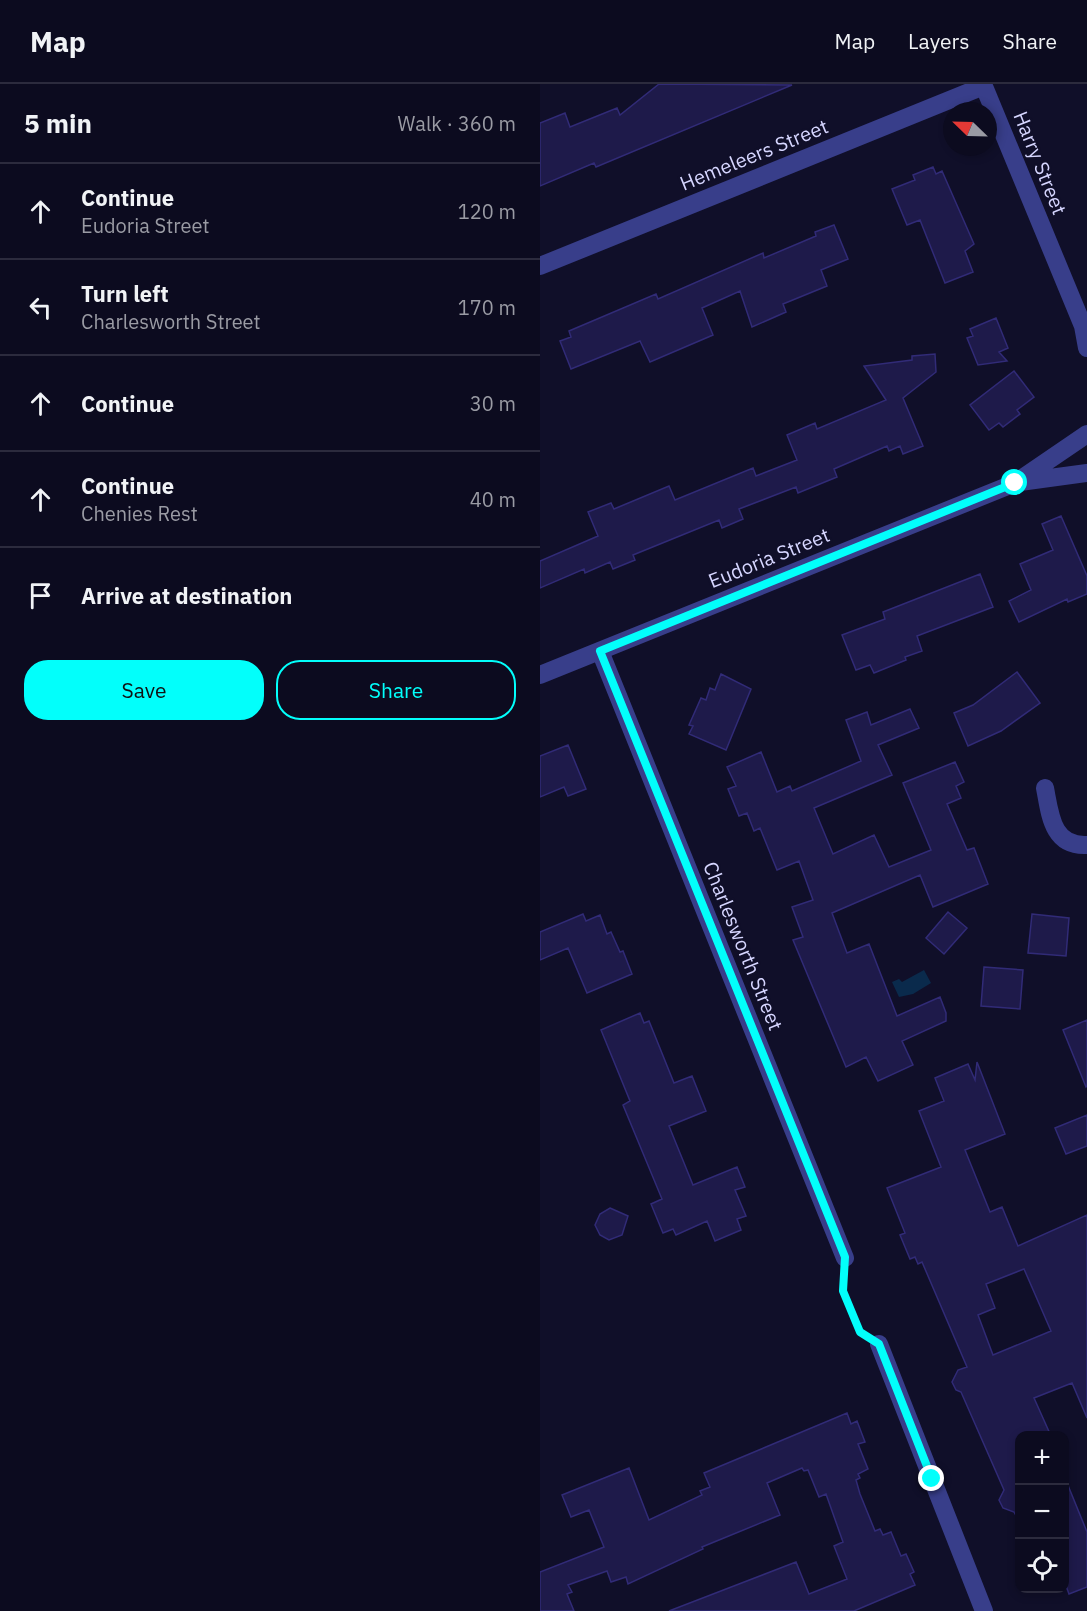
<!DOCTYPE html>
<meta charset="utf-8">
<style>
body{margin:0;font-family:"IBM Plex Sans",sans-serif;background:#151428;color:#f1f3f6}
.controls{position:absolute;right:18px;bottom:18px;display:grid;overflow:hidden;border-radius:12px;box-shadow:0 3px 9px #0003}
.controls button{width:54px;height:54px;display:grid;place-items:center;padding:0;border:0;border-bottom:2px solid #2c2b3d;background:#0c0b1f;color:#f1f3f6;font:30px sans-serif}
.compass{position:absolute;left:403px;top:18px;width:54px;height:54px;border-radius:50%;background:#0c0b1f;box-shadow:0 3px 9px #0003;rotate:293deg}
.stop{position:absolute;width:18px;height:18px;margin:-14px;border:4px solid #02fffb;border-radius:50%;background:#fff}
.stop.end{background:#02fffb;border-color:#fff;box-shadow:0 2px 6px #0008}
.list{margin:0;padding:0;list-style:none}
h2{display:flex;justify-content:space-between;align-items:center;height:78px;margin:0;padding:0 24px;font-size:26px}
h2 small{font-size:20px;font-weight:400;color:#9a9ba4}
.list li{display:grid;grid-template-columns:39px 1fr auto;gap:18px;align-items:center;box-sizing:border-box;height:96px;padding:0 24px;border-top:2px solid #2c2b3d}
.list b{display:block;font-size:22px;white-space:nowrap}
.list p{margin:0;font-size:20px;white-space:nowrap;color:#9a9ba4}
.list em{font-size:20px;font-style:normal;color:#9a9ba4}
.actions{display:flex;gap:12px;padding:18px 24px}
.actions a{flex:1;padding:14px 0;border:2px solid #02fffb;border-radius:24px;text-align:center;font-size:21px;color:#02fffb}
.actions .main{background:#02fffb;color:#111}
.icon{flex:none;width:33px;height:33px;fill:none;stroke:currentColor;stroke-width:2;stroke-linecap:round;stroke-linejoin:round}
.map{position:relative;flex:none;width:547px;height:1527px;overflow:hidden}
header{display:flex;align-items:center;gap:36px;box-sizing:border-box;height:84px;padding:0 30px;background:#0c0b1f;border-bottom:2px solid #2c2b3d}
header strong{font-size:28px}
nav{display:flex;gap:33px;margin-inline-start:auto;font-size:21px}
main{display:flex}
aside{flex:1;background:#0c0b1f}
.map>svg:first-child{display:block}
.water{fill:#0a2a4c}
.building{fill:#1e1a4a;stroke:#312b77;stroke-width:1.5;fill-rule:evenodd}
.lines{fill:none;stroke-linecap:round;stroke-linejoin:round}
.path{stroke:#2abfa5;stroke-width:4;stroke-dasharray:3 4.5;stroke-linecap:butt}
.minor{stroke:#383e8a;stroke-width:18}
.route{stroke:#02fffb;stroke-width:8}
.labels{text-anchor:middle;stroke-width:4.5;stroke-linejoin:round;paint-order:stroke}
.street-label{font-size:20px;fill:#d6d6ff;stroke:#100f29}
</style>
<header>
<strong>Map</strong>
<nav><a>Map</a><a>Layers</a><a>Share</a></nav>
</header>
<main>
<aside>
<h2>5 min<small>Walk · 360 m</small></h2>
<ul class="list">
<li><svg class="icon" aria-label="ahead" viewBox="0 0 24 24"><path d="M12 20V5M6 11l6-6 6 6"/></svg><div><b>Continue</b><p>Eudoria Street</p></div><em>120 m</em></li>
<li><svg class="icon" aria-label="left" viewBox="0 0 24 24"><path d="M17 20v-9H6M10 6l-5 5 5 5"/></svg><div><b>Turn left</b><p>Charlesworth Street</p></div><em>170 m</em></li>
<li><svg class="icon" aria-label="ahead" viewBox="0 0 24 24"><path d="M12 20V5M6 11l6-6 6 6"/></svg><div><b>Continue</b></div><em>30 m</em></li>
<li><svg class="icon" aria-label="ahead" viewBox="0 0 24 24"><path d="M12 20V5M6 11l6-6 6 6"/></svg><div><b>Continue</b><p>Chenies Rest</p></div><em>40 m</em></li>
<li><svg class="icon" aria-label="arrive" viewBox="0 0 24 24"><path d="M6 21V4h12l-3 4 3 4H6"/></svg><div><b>Arrive at destination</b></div></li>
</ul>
<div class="actions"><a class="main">Save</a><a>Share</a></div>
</aside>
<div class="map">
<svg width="547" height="1527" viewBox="0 0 547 1527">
<rect width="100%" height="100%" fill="#100f29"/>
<!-- water -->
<path class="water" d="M 384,886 L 391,899 L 373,910 L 359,913 L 352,898 L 359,895 L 362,898 Z"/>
<!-- building -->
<path class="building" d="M 119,0 L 252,1 L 56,83 L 54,79 L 0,102 L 0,39 L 25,29 L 30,43 L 77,24 L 80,31 Z
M 393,83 L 396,90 L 402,87 L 434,160 L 425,167 L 433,188 L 405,199 L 380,136 L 367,141 L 352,105 L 375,96 L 373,91 Z
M 294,141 L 308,175 L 281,186 L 287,202 L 243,220 L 246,228 L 212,243 L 200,207 L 162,224 L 173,251 L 110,278 L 100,257 L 31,285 L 20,257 L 31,253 L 29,247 L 116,210 L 118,215 L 223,169 L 224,174 L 276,152 L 275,148 Z
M 456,234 L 468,264 L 459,268 L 467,277 L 438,281 L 427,254 L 433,252 L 430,245 Z
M 395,270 L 396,288 L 363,314 L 383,362 L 363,370 L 360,362 L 349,367 L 347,362 L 294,385 L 297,393 L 258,409 L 256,403 L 199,425 L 203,435 L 182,444 L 179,436 L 93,471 L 95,476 L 73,485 L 70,478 L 45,489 L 44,485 L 0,504 L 0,477 L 58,452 L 48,428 L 71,419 L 74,425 L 129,402 L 135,416 L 213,384 L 216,392 L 257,376 L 247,351 L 275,339 L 277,345 L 346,316 L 324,282 L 372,276 L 372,272 Z
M 474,287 L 494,313 L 477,326 L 480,330 L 463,343 L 459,339 L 449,346 L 430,321 Z
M 521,432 L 547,492 L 547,510 L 528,518 L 527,515 L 479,538 L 469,517 L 491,506 L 480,480 L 513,466 L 502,440 Z
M 440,490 L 453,523 L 377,552 L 382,567 L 365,573 L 366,576 L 334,589 L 330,581 L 316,586 L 302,551 L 345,535 L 343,528 Z
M 477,588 L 500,619 L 461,647 L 428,662 L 414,629 L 433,621 Z
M 181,590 L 211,605 L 186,666 L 149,650 L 153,642 L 149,641 L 161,614 L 166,616 L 170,604 L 175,606 Z
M 370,625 L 379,644 L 338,661 L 352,691 L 274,724 L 293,770 L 334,751 L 349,783 L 391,766 L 363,699 L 415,678 L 424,698 L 416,702 L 421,714 L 407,720 L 427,766 L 434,764 L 448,800 L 393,823 L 380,791 L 292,829 L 307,869 L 329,860 L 357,932 L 400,913 L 406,929 L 406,937 L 362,957 L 373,981 L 338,997 L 326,973 L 306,983 L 253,856 L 263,853 L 252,823 L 273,816 L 259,777 L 237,786 L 220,744 L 214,747 L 207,729 L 199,732 L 188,705 L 196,702 L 187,683 L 221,668 L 237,708 L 250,702 L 252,707 L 321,677 L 306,636 L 327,628 L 331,641 Z
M 28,661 L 46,705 L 28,712 L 24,703 L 0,713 L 0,672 Z
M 408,828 L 427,844 L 404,870 L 386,854 Z
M 43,830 L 46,837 L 60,831 L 67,850 L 71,848 L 80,868 L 83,867 L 92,890 L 47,909 L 28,864 L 0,876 L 0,848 Z
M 492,830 L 529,834 L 526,872 L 488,869 Z
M 444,883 L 483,886 L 480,925 L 441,922 Z
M 100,929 L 104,939 L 109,937 L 134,999 L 152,992 L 166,1027 L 129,1042 L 153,1101 L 197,1083 L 205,1103 L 195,1106 L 206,1132 L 197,1135 L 201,1146 L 175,1157 L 167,1137 L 136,1151 L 133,1145 L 123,1149 L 111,1120 L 122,1115 L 83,1021 L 90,1017 L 61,946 Z
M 547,936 L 547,1002 L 546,1003 L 523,946 Z
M 437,978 L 465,1050 L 425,1066 L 450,1128 L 462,1123 L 478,1162 L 547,1131 L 547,1334 L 532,1299 L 494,1314 L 511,1352 L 480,1352 L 480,1439 L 474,1428 L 463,1424 L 459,1416 L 464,1406 L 421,1308 L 416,1306 L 412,1298 L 418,1286 L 427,1283 L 382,1178 L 378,1180 L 375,1173 L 370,1175 L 360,1151 L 365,1149 L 347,1104 L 401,1083 L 379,1027 L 404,1017 L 395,994 L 428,980 L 435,996 ZM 484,1185 L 511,1247 L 453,1271 L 438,1231 L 455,1224 L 446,1200 Z
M 547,1031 L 547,1062 L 526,1070 L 515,1044 Z
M 70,1124 L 88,1132 L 82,1151 L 69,1156 L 60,1151 L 55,1141 L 60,1130 Z
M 307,1329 L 311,1340 L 317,1337 L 325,1358 L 318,1360 L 328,1385 L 318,1390 L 320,1394 L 316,1396 L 320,1410 L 335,1447 L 340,1445 L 343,1451 L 351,1448 L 361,1472 L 366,1470 L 374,1488 L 370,1490 L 375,1501 L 314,1527 L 129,1527 L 256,1478 L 269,1510 L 307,1495 L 294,1462 L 303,1458 L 286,1410 L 279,1413 L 268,1386 L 264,1387 L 262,1384 L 227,1399 L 240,1431 L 162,1463 L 163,1465 L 88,1500 L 86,1493 L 71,1498 L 67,1487 L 28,1501 L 32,1508 L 27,1510 L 34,1527 L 0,1527 L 0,1488 L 64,1463 L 49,1426 L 31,1433 L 22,1411 L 89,1384 L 109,1436 L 162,1411 L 160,1407 L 170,1403 L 164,1389 Z
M 525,1394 L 547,1448 L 547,1503 L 529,1510 L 525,1499 Z"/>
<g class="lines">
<!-- path -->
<path class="path" d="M 304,1194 L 303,1207 L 319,1248 L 323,1250"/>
<!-- minor -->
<path class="minor" d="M 443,0 L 543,242 L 547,264
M 0,182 L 444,2
M 480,398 L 547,389
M 60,567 L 305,1174
M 0,591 L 475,399 L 547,350
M 505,704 C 510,730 512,763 547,761
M 339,1260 L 444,1527"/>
</g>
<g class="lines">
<!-- route -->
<path class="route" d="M 392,1395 L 339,1260 L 320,1248 L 303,1207 L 305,1173 L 60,567 L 475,399"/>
</g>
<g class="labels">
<!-- street labels -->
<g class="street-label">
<text transform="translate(214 71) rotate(-22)" y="7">Hemeleers Street</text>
<text transform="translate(500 79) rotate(68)" y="7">Harry Street</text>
<text transform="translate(229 474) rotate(-22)" y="7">Eudoria Street</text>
<text transform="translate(203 862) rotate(68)" y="7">Charlesworth Street</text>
</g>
</g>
</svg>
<div class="controls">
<button>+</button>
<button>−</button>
<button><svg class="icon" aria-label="locate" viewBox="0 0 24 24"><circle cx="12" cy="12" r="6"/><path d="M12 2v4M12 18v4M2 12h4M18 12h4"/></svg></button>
</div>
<svg class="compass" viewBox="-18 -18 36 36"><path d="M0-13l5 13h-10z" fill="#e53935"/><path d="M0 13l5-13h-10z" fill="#9a9ba4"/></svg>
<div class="stop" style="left:475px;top:399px"></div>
<div class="stop end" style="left:392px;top:1395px"></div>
</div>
</main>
